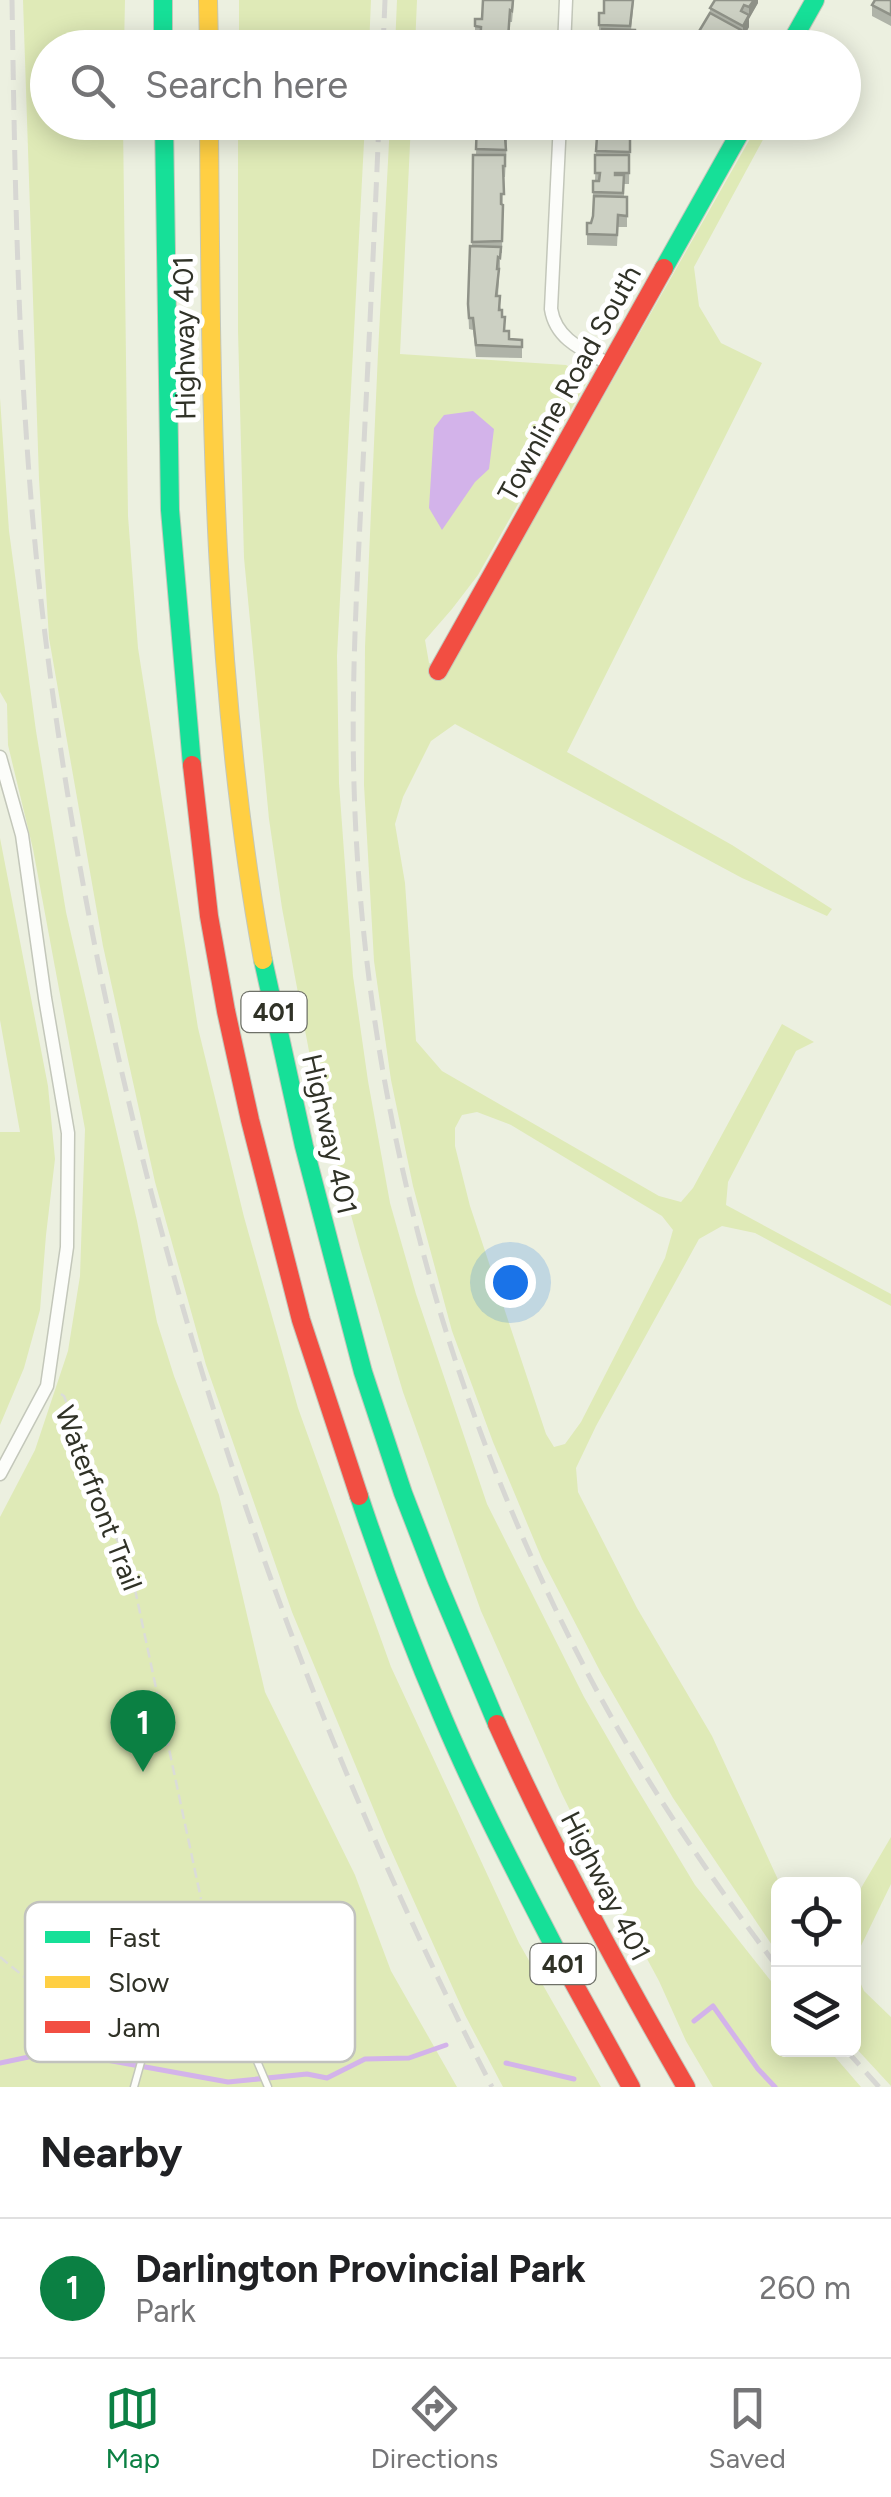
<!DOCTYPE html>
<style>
body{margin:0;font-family:Figtree,sans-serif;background:#f2f2f2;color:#202124}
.controls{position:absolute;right:30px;bottom:30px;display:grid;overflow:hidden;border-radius:15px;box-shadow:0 5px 25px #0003}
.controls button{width:90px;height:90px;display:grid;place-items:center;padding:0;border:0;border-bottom:2px solid #e0e0e0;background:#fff;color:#202124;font:50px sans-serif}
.you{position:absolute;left:510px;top:1282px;width:35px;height:35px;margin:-25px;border:8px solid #fff;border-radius:50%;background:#1a73e8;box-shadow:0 0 0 15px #1a73e833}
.badge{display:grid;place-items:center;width:65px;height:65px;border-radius:50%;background:#0b8043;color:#fff;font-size:32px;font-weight:700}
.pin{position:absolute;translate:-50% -82px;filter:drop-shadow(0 2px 5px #0008)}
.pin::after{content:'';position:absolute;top:52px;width:35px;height:30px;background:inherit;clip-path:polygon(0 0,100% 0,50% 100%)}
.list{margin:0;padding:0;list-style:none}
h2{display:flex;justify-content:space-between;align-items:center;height:130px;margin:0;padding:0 40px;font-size:42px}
h2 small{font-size:32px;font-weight:400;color:#757577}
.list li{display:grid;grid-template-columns:65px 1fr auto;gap:30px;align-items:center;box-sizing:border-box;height:140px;padding:0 40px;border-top:2px solid #e0e0e0}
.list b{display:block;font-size:38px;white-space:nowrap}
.list p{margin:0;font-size:32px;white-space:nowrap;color:#757577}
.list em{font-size:32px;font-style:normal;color:#757577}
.icon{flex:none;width:55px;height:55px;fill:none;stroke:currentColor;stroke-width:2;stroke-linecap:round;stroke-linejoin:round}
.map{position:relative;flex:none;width:891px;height:2087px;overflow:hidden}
.search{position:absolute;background:#fff;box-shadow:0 5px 25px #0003;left:30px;right:30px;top:30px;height:110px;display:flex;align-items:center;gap:25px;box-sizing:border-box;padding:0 35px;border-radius:55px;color:#757577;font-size:38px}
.sheet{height:270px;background:#fff}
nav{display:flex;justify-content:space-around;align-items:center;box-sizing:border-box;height:140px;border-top:2px solid #e0e0e0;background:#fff;font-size:28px;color:#757577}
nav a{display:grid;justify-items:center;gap:5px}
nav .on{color:#0b8043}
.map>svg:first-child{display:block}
.green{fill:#dfeab7;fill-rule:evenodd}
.water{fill:#d3b3ea}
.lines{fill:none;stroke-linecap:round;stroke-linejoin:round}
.stream{stroke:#d3b3ea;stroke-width:5}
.lane-casing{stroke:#c3c7ba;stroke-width:9}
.street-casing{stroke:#c3c7ba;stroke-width:15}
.fast-casing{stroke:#c3c7ba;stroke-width:20}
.slow-casing{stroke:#c3c7ba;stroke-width:20}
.jam-casing{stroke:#c3c7ba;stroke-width:20}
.path{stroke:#dbdcd8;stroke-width:2.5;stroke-dasharray:10 5;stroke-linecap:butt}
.lane{stroke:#fcfdfa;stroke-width:6}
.street{stroke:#fcfdfa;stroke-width:12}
.fast{stroke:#16e098;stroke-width:18}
.slow{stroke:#ffcf43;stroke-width:18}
.jam{stroke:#f24e42;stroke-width:18}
.rail{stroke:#d7d7d3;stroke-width:5;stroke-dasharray:20 10;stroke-linecap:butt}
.wall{fill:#afb3a8}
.shaded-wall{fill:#8f9288}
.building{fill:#ccd0c3;stroke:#8f9288;stroke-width:2.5}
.labels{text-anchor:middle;stroke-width:10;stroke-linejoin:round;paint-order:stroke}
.shield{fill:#fff;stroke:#6e7068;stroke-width:2.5}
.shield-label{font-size:25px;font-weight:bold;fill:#303227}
.street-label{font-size:28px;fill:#303227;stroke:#fff}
.key{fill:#fff;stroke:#c1c2be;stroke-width:2.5}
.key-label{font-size:28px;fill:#303227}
</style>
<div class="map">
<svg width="891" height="2087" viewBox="0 0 891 2087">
<rect width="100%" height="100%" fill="#ecf0e0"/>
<!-- green -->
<path class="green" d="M 23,0 L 125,0 L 124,47 L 48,48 L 48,122 L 123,123 L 128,516 L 138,648 L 198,1028 L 244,1217 L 298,1408 L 391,1667 L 519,1943 L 601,2087 L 503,2087 L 465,2015 L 386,1839 L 292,1612 L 206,1365 L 155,1182 L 103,946 L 49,638 L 39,479 Z
M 239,0 L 371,0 L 369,47 L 239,47 Z
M 397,0 L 417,0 L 415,47 L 395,47 Z
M 238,123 L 365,123 L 337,656 L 339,783 L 353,976 L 368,1081 L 390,1203 L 416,1294 L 487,1504 L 584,1697 L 630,1777 L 695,1885 L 778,1990 L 778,2050 L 829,2050 L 861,2087 L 713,2087 L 686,2041 L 659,1981 L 605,1881 L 561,1792 L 481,1611 L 403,1392 L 360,1248 L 315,1083 L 282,908 L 269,819 L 244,558 L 238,331 Z
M 390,123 L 411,123 L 400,354 L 566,365 L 589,378 L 478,575 L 452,609 L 425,640 L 429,663 L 448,670 L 759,123 L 772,123 L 694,267 L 699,306 L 721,343 L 762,363 L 567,752 L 732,845 L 832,909 L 827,916 L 742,878 L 455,724 L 431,741 L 403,797 L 395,824 L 405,883 L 416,1041 L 442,1071 L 659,1196 L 681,1202 L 693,1188 L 782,1024 L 814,1042 L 796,1051 L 728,1182 L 726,1205 L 891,1294 L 891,1306 L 755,1233 L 722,1226 L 699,1239 L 596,1426 L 576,1468 L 578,1492 L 637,1608 L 712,1736 L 780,1884 L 778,1954 L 673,1798 L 601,1673 L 542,1559 L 493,1442 L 452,1331 L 413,1186 L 391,1080 L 374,961 L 364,785 L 365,647 L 378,353 ZM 477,1112 L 511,1125 L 662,1216 L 673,1230 L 665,1258 L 581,1422 L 565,1444 L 554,1447 L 546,1434 L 470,1206 L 455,1146 L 455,1128 L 462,1115 Z
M 0,398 L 9,531 L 36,731 L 66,912 L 137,1221 L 157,1322 L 174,1376 L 219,1495 L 265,1692 L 355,1875 L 391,1971 L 457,2087 L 0,2087 L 0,1517 L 35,1450 L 68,1351 L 80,1276 L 85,1129 L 33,849 L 8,745 L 7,704 L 0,692 Z
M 0,838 L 48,1086 L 55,1159 L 46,1235 L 40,1310 L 24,1368 L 0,1425 L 0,1132 L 20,1132 L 0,1020 Z
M 891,1837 L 891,1884 L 858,1952 L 856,1973 L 864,1991 L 891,2017 L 891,2086 L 854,2046 L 854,1900 Z"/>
<!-- water -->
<path class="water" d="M 473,411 L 494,429 L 489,469 L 475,482 L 442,530 L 429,508 L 434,428 L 444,415 Z"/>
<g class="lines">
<!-- stream -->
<path class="stream" d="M 694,2021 L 713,2006 L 758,2069 L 775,2087
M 0,2063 L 57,2051 L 228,2082 L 307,2074 L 327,2078 L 365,2059 L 409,2058 L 446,2045
M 506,2063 L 574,2079"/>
<defs>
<path id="lane" d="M 204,1912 L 212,1955 L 268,2087
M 134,2087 L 155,2012 L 204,1911"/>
<path id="street" d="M 564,48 L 566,0
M 560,122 L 551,309 C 556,341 586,351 611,365
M 0,757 L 22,835 L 45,998 L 68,1133 L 67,1247 L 47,1386 L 0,1474"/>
<path id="fast" d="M 163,0 L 163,48
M 788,48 L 815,0
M 164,122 L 170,510 L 192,765
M 664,268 L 746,122
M 263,960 L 304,1146 L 363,1372 L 403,1493 L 437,1581 L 497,1724
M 359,1496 C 384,1571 412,1646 443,1718 C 478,1801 520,1880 561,1960"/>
<path id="slow" d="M 208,0 L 209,48
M 209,122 C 211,402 212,684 263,960"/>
<path id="jam" d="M 438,671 L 664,268
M 192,765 L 209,916 L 226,1011 L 250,1120 L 301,1320 L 359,1496
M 497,1724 C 553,1849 618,1969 686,2087
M 561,1960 L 631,2087"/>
</defs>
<!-- lane casing -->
<use href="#lane" class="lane-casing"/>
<!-- street casing -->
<use href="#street" class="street-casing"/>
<!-- fast casing -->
<use href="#fast" class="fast-casing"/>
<!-- slow casing -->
<use href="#slow" class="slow-casing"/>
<!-- jam casing -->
<use href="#jam" class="jam-casing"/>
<!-- path -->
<path class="path" d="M 61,1394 L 64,1396 L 81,1439 L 105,1515 L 130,1566 L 201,1899
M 0,1957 L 28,1980 L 70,1999 L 82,2013 L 136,2033"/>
<!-- lane -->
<use href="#lane" class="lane"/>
<!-- street -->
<use href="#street" class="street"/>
<!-- fast -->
<use href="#fast" class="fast"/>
<!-- slow -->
<use href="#slow" class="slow"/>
<!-- jam -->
<use href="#jam" class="jam"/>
<!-- rail -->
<path class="rail" d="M 12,0 C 15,189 18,376 37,564 C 93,1095 249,1613 492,2087
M 383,48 L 385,0
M 379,122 C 374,243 368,363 362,483 C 357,584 351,684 354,785 C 363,1102 448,1412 597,1691 C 649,1788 712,1880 778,1968
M 846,2050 L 879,2087"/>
</g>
<!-- wall -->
<path class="wall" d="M 483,0 L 514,0 L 512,22 L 510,22 L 508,48 L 480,48 L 481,38 L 475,37 L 475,26 L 482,19 Z
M 603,0 L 634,0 L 631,30 L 599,36 L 599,13 L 604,13 Z
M 758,0 L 758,3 L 749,18 L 749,27 L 743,38 L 741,37 L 741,41 L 738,48 L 689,48 L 710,13 L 710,8 Z
M 891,0 L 891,26 L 872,16 L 872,5 Z
M 477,122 L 508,122 L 505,177 L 503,177 L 502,253 L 500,253 L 500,269 L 498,269 L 499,280 L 498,296 L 505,331 L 509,339 L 522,340 L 522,358 L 476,357 L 473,330 L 469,329 L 468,304 L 472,246 L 473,155 L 476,155 Z
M 628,134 L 630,134 L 629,184 L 624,184 L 624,197 L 627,197 L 627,227 L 618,227 L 617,246 L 587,245 L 587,223 L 591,223 L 593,216 L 593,181 L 595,181 L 596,151 Z"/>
<!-- shaded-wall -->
<path class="shaded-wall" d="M 754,0 L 758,0 L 758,3 L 749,19 L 749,7 Z
M 749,15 L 749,27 L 743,38 L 743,26 Z
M 741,30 L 741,41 L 737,48 L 737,38 Z"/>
<!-- building -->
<path class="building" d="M 483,0 L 513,0 L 512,11 L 510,10 L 508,39 L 504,38 L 503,48 L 480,48 L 481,27 L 475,26 L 475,19 L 482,19 Z
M 604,0 L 633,0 L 630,26 L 599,25 L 599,13 L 604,13 Z
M 715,0 L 754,0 L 749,7 L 744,5 L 741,11 L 749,15 L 743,26 L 710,8 Z
M 875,0 L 891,0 L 891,15 L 872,5 Z
M 710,13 L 741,30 L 737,38 L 734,36 L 728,47 L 730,48 L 689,48 Z
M 602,29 L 635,30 L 635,48 L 601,48 Z
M 477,122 L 507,122 L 506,137 L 505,137 L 506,150 L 476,149 Z
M 598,122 L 628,122 L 627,134 L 630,134 L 630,152 L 596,151 Z
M 473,155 L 505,155 L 505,166 L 503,166 L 504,194 L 501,194 L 501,204 L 503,205 L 502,241 L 472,242 Z
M 595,155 L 629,155 L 629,173 L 615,173 L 615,175 L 624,175 L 623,193 L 593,192 L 593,181 L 599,181 L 600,173 L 595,173 Z
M 594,196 L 627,197 L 627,216 L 618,215 L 617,235 L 587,234 L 587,223 L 591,223 L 593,216 Z
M 470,246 L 501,247 L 500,258 L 498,257 L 497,269 L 499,269 L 496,296 L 500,296 L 499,310 L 502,310 L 502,317 L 505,317 L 504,331 L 509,331 L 509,339 L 522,340 L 522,347 L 476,345 L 473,318 L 469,318 L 468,304 Z"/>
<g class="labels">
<!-- shield labels -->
<g class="shield">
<rect x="241.5" y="992" width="65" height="40" rx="8"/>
<rect x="530.5" y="1944" width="65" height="40" rx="8"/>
</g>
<g class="shield-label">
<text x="274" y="1021">401</text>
<text x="563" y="1973">401</text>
</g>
<!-- street labels -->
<g class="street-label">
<text transform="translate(184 338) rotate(-91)" y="10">Highway 401</text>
<text transform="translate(569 383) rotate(-61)" y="10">Townline Road South</text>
<text transform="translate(330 1134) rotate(77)" y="10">Highway 401</text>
<text transform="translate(99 1498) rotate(69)" y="10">Waterfront Trail</text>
<text transform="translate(606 1886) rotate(63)" y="10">Highway 401</text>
</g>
</g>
<!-- legend -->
<rect x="25" y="1902" width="330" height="160" rx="15" class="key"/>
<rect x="45" y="1931" width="45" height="12" fill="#16e098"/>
<rect x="45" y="1976" width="45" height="12" fill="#ffcf43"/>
<rect x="45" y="2021" width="45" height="12" fill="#f24e42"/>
<g class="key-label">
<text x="108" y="1947">Fast</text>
<text x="108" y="1992">Slow</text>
<text x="108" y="2037">Jam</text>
</g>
</svg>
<div class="controls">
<button><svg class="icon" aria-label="locate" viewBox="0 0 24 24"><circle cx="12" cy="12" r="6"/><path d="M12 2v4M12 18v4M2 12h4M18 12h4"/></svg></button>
<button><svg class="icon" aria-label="layers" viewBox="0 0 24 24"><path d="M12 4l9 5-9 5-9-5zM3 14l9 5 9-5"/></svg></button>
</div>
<div class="you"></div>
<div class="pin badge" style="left:143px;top:1772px">1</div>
<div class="search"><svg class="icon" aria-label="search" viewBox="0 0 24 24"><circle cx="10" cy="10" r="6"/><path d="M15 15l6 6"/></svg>Search here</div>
</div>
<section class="sheet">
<h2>Nearby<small></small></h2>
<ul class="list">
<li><span class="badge">1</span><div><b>Darlington Provincial Park</b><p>Park</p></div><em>260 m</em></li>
</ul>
</section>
<nav>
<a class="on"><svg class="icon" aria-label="map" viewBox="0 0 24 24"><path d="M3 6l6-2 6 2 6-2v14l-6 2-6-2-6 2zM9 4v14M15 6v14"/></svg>Map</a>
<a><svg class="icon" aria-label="directions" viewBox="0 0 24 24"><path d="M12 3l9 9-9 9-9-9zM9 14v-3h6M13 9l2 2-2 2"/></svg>Directions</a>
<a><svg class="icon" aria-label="saved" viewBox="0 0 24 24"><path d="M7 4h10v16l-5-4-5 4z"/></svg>Saved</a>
</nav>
